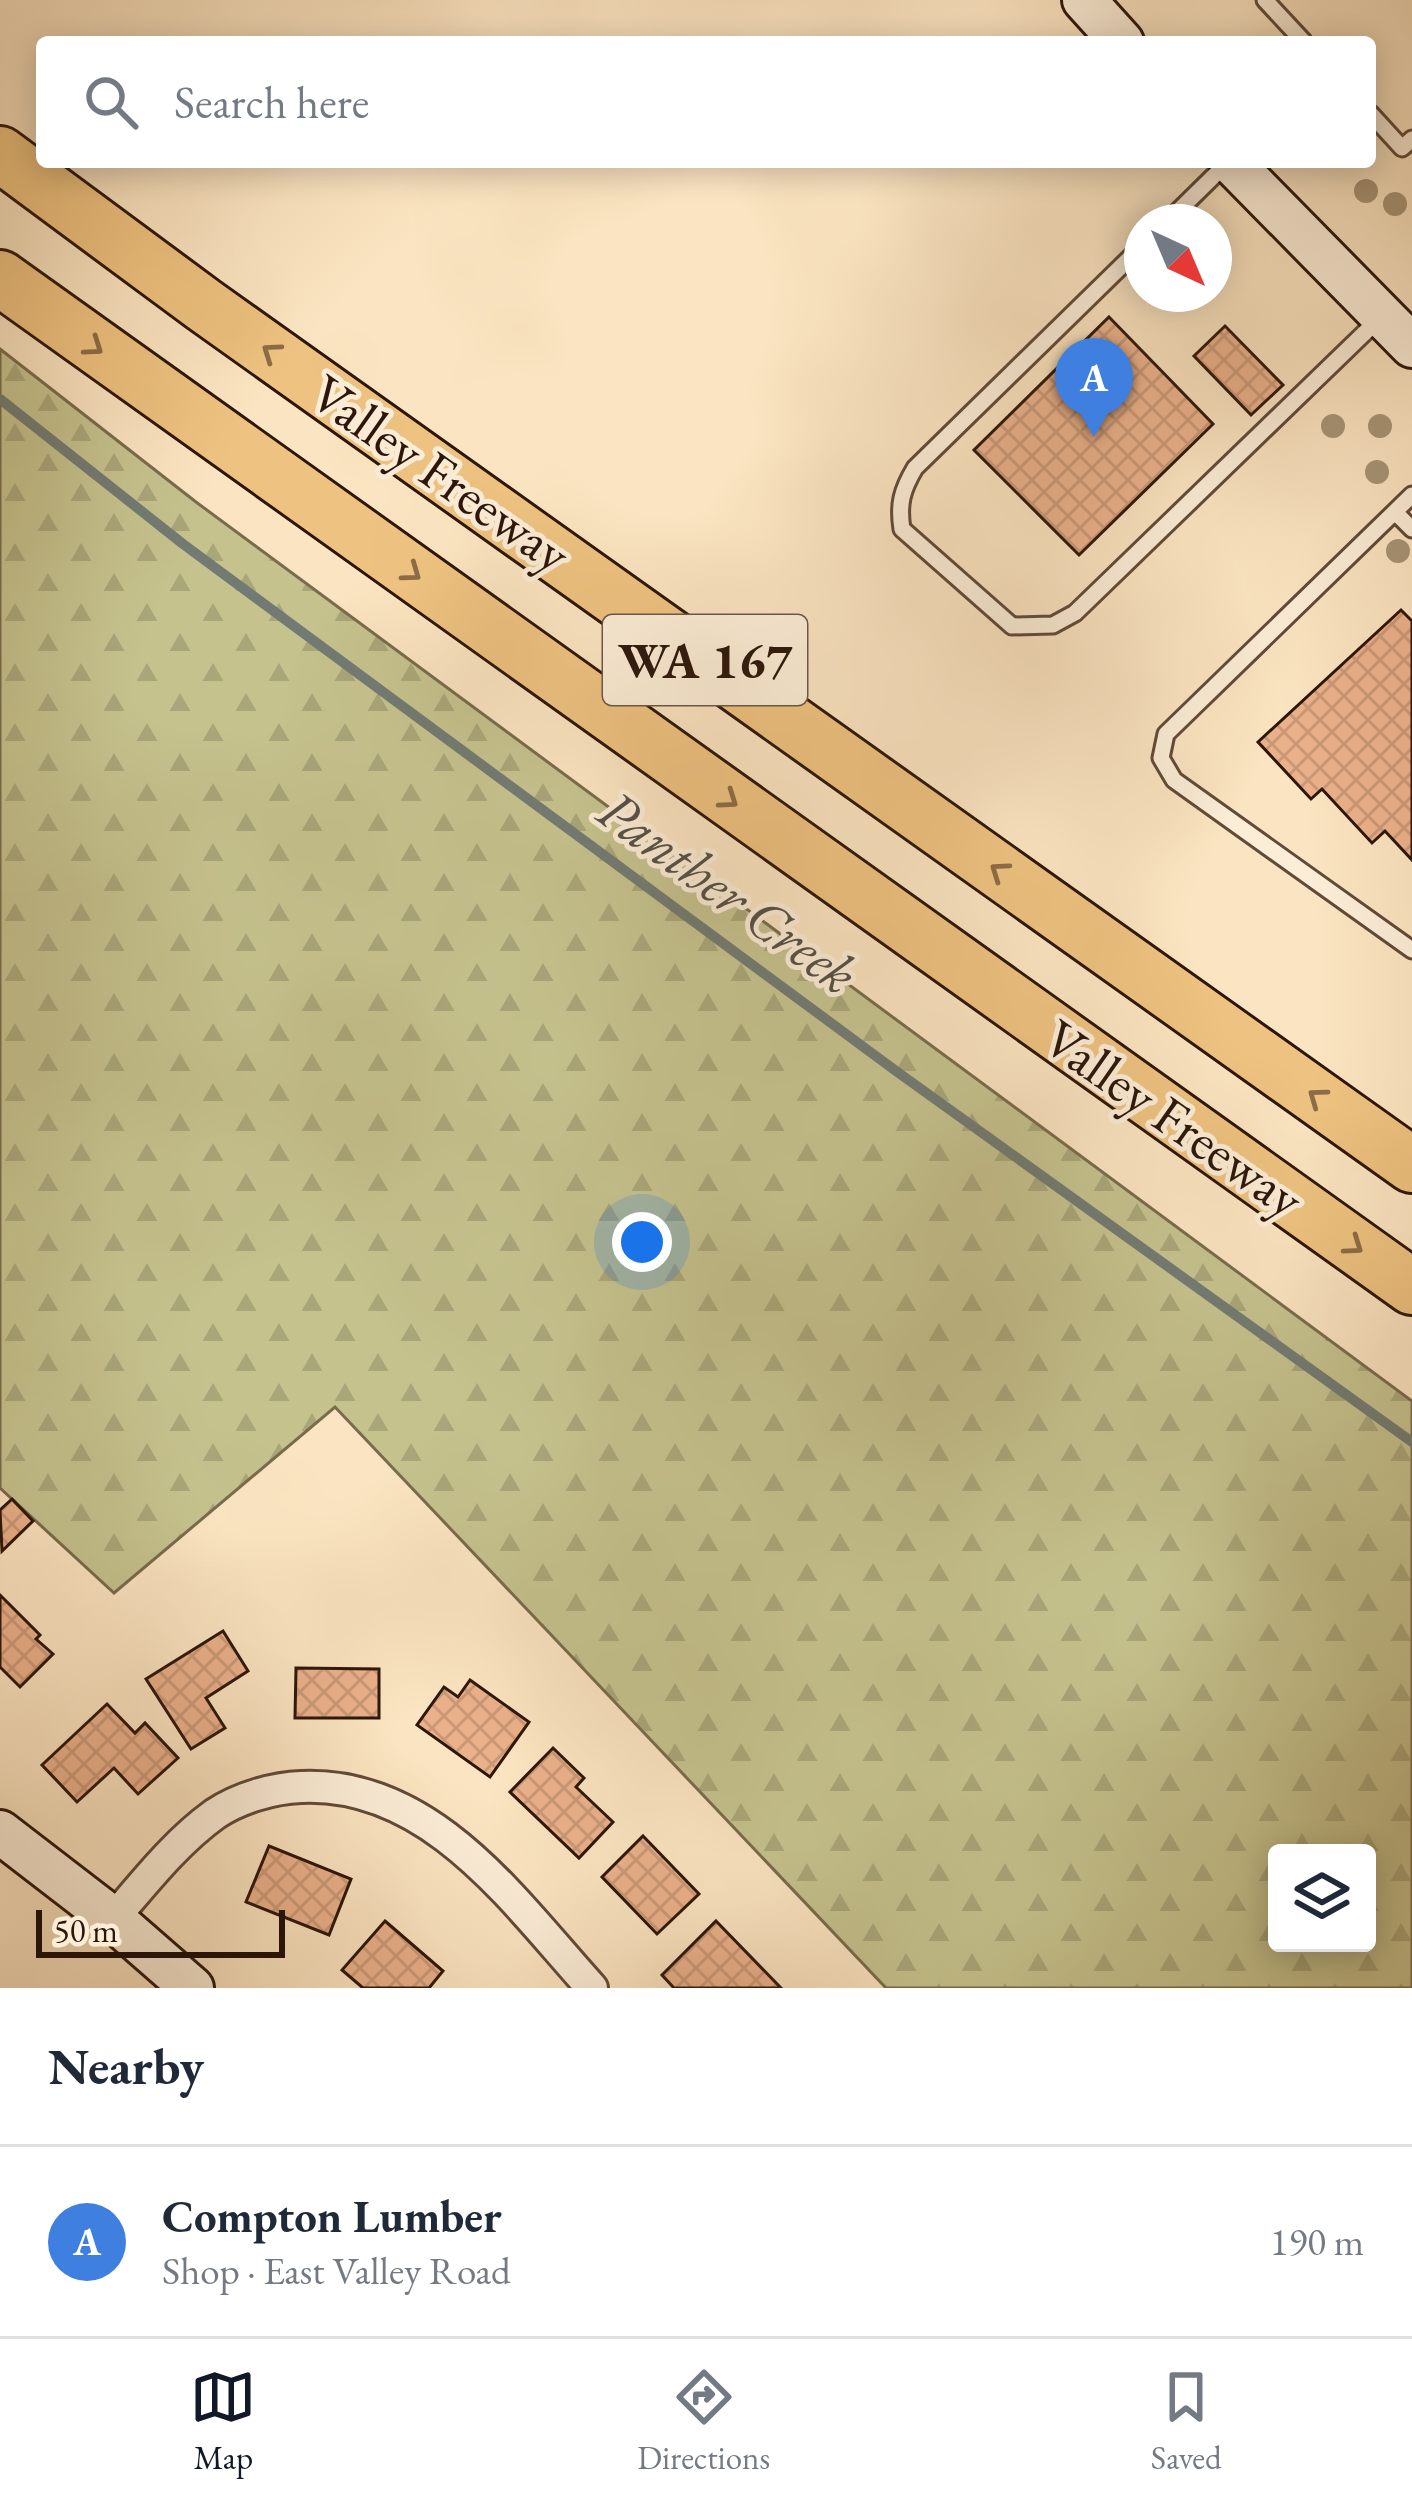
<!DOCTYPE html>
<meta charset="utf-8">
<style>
body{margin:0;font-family:"EB Garamond",serif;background:#f6f6f7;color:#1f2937}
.controls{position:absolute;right:36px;bottom:36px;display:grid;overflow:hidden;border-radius:12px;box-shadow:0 6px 30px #0003}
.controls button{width:108px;height:108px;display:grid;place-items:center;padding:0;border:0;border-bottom:3px solid #e0e1e3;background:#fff;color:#1f2937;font:60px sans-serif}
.compass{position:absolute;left:1124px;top:204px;width:108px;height:108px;border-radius:50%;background:#fff;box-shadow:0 6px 30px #0003;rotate:136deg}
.scale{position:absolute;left:36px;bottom:30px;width:249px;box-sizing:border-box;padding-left:12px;border:6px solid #2c160a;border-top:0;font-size:33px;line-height:42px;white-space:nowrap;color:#2c160a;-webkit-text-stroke:9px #fcedd7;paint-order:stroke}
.you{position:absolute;left:642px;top:1242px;width:42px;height:42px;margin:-30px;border:9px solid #fff;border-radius:50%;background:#1a73e8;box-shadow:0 0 0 18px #1a73e833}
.badge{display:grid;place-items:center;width:78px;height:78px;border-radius:50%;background:#111827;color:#fff;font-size:39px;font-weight:700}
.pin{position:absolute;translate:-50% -99px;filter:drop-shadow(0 3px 6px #0008)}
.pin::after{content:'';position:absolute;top:63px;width:42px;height:36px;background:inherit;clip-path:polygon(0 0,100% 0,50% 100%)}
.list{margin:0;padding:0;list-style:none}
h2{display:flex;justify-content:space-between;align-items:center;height:156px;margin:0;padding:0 48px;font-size:51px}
h2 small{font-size:39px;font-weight:400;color:#747a83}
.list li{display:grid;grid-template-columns:78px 1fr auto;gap:36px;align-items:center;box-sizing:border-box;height:192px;padding:0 48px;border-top:3px solid #e0e1e3}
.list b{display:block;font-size:45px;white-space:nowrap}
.list p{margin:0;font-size:39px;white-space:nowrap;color:#747a83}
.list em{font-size:39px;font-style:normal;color:#747a83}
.icon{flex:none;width:66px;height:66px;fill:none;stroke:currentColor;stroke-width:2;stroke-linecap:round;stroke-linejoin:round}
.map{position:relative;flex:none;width:1412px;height:1988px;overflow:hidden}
.search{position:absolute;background:#fff;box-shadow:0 6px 30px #0003;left:36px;right:36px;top:36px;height:132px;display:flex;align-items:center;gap:30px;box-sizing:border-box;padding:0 42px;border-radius:12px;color:#747a83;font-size:45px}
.sheet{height:348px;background:#fff}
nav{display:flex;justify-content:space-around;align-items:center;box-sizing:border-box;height:168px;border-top:3px solid #e0e1e3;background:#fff;font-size:33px;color:#747a83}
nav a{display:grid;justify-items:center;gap:6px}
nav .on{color:#111827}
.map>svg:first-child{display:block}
.forest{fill:url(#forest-firs);stroke:#786c4c;stroke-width:3;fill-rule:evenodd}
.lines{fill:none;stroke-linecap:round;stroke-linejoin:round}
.stream{stroke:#727b73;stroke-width:10}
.building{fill:url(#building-cross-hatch);stroke:#2c160a;stroke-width:3}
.lane-casing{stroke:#604a38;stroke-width:21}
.street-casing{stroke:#604a38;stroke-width:36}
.secondary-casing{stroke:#2c160a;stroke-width:48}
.highway-casing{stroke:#2c160a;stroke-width:60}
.lane{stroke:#fcedd7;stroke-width:15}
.street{stroke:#fcedd7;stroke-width:30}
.secondary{stroke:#fcedd7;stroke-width:42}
.highway{stroke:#eec280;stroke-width:54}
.tree{fill:#a79476}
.oneway{stroke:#8d6c45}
.labels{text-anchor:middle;stroke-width:10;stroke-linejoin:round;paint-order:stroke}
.shield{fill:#fcedd7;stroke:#6a5648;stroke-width:3}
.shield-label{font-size:51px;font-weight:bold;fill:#2c160a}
.street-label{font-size:54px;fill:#2c160a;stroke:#fcedd7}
.water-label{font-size:57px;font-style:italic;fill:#555147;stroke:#fcedd7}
</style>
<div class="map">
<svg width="1412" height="1988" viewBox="0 0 1412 1988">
<defs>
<pattern id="forest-firs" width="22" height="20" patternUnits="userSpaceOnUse" patternTransform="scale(3)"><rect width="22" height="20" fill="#c5c28e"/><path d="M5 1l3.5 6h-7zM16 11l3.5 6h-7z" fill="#a9a679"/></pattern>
<pattern id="building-cross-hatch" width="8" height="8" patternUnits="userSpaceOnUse" patternTransform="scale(3)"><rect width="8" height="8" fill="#ebb18b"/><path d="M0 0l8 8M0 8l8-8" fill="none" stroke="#ca9877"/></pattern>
</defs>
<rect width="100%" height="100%" fill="#fbe4c1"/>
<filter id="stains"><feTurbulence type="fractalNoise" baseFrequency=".00167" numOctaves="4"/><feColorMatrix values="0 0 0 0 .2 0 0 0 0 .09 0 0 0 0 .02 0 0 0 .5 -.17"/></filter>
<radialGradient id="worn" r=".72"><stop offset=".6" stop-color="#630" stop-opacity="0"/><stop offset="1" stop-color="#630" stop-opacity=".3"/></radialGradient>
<!-- forest -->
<path class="forest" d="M 0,349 L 196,502 L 1412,1401 L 1412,1988 L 886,1988 L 335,1407 L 114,1593 L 0,1488 ZM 1277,1853 L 1367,1853 L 1367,1943 L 1277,1943 Z"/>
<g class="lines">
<!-- stream -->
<path class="stream" d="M 0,399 L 183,544 L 896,1071 L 1412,1442"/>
</g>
<!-- building -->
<path class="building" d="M 1109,317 L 1213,424 L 1079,555 L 974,450 Z
M 1225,326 L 1283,385 L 1251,415 L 1194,356 Z
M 1401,610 L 1412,621 L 1412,860 L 1385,831 L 1372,843 L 1322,789 L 1311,799 L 1258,742 Z
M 12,1499 L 33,1521 L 2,1551 L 0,1510 Z
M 0,1595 L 40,1635 L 36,1639 L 53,1654 L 20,1687 L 0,1667 Z
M 223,1631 L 248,1671 L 206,1698 L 225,1728 L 191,1749 L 146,1679 Z
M 296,1668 L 379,1669 L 379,1718 L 295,1718 Z
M 470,1680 L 529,1722 L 490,1777 L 417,1725 L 444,1687 L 458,1697 Z
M 107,1704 L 135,1733 L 145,1723 L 178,1758 L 138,1794 L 114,1768 L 77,1802 L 42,1765 Z
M 553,1748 L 584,1778 L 576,1787 L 613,1822 L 579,1858 L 510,1792 Z
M 643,1836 L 699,1894 L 657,1934 L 602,1877 Z
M 269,1846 L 351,1879 L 329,1935 L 246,1902 Z
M 385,1921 L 443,1971 L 429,1988 L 363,1988 L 342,1970 Z
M 716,1921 L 781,1988 L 674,1988 L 662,1975 Z"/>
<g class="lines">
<defs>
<path id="lane" d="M 1265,0 L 1304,42
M 1370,113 L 1402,148 L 1412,139
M 1167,222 L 1226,164
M 1142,246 L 915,468 C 902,490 898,504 902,529 L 1012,626 L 1053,625 L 1075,613 L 1382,316
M 1412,495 L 1166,734 L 1161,758 L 1174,780 L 1412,950
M 1395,512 L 1412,529"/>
<path id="street" d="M 113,1919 C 145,1882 175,1843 215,1814 C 239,1798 273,1788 301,1787 C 431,1781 514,1902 592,1988"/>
<path id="secondary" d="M 1084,0 L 1122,42
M 1231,162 L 1412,346
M 0,1832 L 113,1919 L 192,1988"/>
<path id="highway" d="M 0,154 L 204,305 L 1412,1165
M 0,278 L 1412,1287"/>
</defs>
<!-- lane casing -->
<use href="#lane" class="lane-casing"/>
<!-- street casing -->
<use href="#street" class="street-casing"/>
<!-- secondary casing -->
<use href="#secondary" class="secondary-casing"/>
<!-- highway casing -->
<use href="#highway" class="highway-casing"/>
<!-- lane -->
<use href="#lane" class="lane"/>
<!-- street -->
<use href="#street" class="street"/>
<!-- secondary -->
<use href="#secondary" class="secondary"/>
<!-- highway -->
<use href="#highway" class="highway"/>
</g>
<!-- trees -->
<g class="tree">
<circle cx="1366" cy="191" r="12"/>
<circle cx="1395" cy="204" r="12"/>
<circle cx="1333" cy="426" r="12"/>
<circle cx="1380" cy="426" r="12"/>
<circle cx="1377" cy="472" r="12"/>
<circle cx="1398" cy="551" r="12"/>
</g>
<!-- one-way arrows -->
<defs><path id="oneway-chevron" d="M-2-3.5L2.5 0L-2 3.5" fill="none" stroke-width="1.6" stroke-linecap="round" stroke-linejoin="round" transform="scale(3)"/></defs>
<g class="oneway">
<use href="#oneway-chevron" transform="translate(94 347) rotate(35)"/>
<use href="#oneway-chevron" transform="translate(271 352) rotate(-145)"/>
<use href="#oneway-chevron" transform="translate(412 573) rotate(36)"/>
<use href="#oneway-chevron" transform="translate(729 800) rotate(35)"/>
<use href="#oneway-chevron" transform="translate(999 871) rotate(-145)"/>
<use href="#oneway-chevron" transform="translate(1317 1097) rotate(-144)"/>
<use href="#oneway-chevron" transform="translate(1354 1246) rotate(35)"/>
</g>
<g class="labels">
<!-- shield labels -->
<rect class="shield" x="603" y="615" width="204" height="90" rx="9"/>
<g class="shield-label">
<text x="705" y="678">WA 167</text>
</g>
<!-- street labels -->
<g class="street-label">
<text transform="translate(441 473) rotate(35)" y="19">Valley Freeway</text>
<text transform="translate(1174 1118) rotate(35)" y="19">Valley Freeway</text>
</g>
<!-- water labels -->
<g class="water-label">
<text transform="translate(728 891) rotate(36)" y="20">Panther Creek</text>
</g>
</g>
<rect width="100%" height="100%" filter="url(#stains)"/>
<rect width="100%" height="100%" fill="url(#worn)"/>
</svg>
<div class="controls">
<button><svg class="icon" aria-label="layers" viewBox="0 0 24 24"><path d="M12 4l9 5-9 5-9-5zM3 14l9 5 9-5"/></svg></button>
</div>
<svg class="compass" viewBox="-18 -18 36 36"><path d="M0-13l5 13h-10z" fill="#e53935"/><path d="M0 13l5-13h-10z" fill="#747a83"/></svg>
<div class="scale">50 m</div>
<div class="you"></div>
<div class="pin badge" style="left:1094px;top:437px;background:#3f7fe0">A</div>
<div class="search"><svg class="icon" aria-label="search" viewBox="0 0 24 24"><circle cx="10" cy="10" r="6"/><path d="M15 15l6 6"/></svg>Search here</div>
</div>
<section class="sheet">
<h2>Nearby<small></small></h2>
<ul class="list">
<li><span class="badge" style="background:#3f7fe0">A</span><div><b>Compton Lumber</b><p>Shop · East Valley Road</p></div><em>190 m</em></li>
</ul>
</section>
<nav>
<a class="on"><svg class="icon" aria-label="map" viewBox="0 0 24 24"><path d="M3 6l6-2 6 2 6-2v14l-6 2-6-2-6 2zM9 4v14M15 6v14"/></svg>Map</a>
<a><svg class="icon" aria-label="directions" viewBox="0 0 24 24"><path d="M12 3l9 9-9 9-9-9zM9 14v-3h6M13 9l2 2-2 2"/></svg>Directions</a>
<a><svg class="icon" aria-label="saved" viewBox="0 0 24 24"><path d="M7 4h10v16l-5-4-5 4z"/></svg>Saved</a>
</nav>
